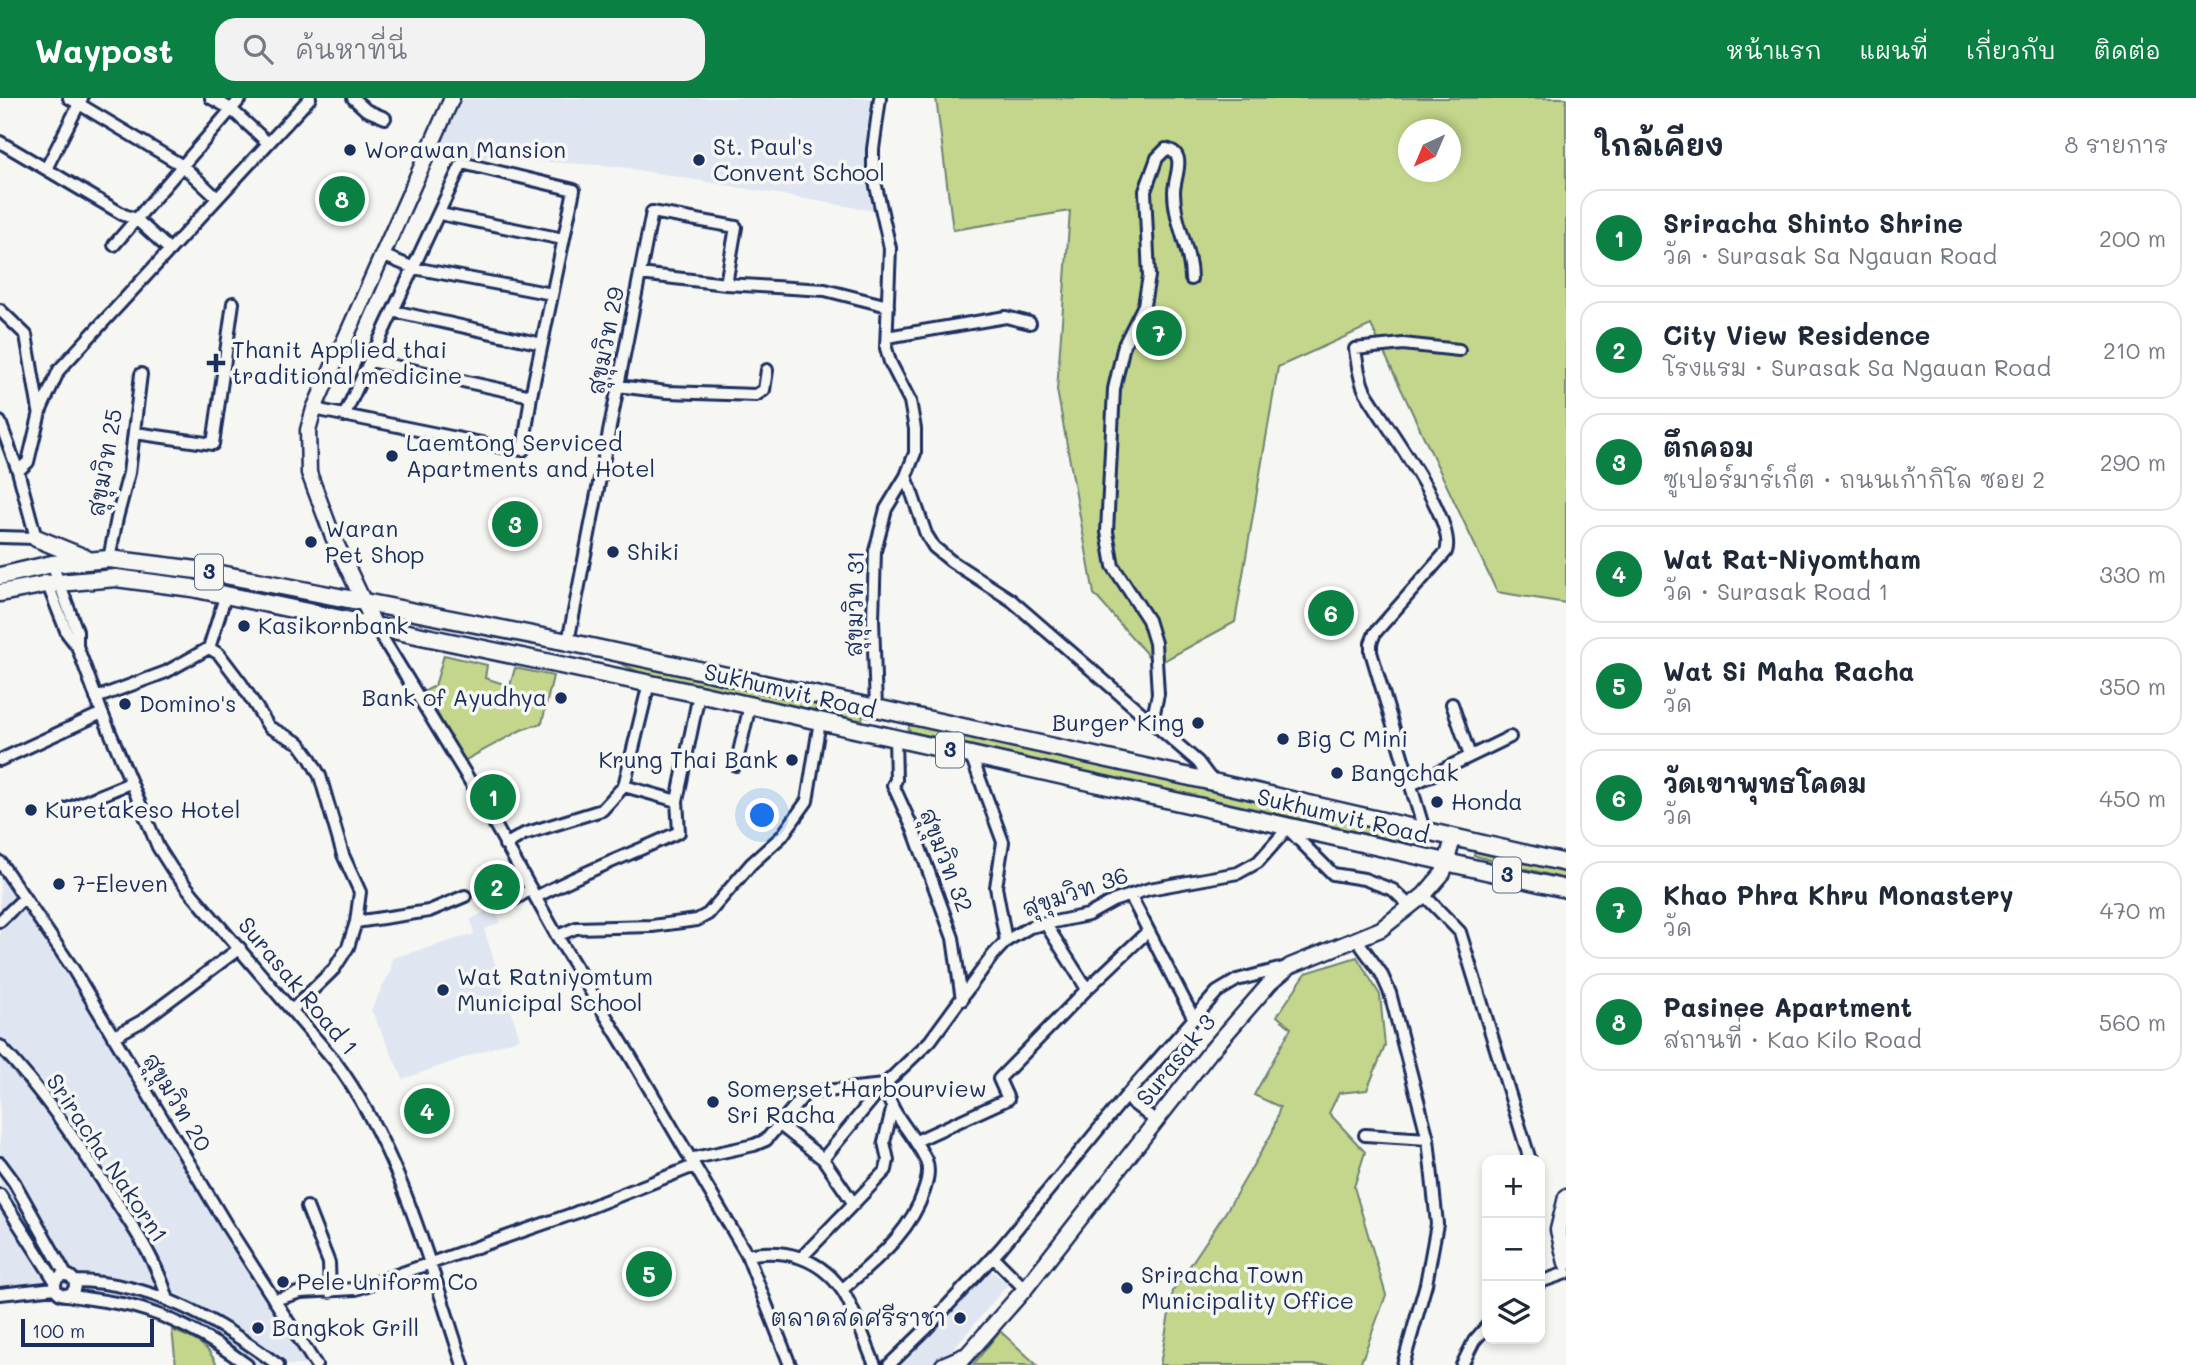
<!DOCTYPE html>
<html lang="th">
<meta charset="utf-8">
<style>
body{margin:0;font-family:Mali,"Playpen Sans Thai",sans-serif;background:#f2f2f3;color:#1f2937}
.controls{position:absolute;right:21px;bottom:21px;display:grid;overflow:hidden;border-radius:14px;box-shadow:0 4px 10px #0003}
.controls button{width:63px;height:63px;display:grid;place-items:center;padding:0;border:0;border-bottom:2px solid #e0e1e3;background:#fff;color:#1f2937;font:35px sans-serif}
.compass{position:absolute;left:1398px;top:21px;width:63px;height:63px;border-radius:50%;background:#fff;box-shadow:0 4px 10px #0003;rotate:224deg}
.scale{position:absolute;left:21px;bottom:18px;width:133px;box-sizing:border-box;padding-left:7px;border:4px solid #1b2f5e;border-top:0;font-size:19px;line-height:24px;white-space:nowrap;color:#1b2f5e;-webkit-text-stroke:5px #f6f6f2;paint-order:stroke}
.you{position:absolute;left:763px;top:718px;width:24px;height:24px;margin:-18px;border:5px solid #fff;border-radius:50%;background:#1a73e8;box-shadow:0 0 0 10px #1a73e833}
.badge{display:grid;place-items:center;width:46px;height:46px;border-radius:50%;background:#0b8043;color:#fff;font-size:23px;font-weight:700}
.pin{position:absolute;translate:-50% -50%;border:4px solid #fff;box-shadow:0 2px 7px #0006}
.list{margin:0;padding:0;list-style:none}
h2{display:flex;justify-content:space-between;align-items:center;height:91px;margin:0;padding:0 28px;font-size:30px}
h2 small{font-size:23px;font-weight:400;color:#747a83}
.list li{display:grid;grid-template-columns:46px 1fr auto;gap:21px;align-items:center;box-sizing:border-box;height:98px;margin:0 14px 14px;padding:0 14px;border:2px solid #e0e1e3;border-radius:21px}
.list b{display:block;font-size:26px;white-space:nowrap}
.list p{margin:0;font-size:23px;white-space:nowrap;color:#747a83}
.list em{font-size:23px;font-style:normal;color:#747a83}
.icon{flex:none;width:38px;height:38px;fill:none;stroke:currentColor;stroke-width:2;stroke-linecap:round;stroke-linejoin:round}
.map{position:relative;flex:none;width:1566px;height:1267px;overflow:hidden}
header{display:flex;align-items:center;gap:42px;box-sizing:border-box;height:98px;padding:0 35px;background:#0b8043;color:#fff}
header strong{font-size:33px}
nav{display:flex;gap:38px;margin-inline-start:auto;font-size:24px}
.search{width:490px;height:63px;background:#f2f2f3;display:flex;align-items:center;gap:18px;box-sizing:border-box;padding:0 24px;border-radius:21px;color:#747a83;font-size:26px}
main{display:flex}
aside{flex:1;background:#fff}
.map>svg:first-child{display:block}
.built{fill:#e0e6f1}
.green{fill:#c3d68b;stroke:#6f8274;stroke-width:2;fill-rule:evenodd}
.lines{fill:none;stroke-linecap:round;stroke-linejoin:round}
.minor-casing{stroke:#1b2f5e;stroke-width:16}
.major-casing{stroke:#1b2f5e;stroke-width:19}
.highway-casing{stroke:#1b2f5e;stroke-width:21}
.minor{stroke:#f6f6f2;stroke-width:10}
.major{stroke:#f6f6f2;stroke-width:14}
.highway{stroke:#f6f6f2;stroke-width:16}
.poi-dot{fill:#1b2f5e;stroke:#f6f6f2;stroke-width:2.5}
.labels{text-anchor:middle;stroke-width:7;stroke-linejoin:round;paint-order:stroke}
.shield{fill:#f6f6f2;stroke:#5d6b8a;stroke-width:2}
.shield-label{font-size:21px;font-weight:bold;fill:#1b2f5e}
.poi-label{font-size:23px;fill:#1b2f5e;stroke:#f6f6f2;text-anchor:start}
.street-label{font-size:23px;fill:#1b2f5e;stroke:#f6f6f2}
</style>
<header>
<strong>Waypost</strong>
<div class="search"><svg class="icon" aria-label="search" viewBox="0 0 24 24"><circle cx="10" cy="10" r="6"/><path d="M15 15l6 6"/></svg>ค้นหาที่นี่</div>
<nav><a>หน้าแรก</a><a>แผนที่</a><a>เกี่ยวกับ</a><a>ติดต่อ</a></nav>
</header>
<main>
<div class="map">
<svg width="1566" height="1267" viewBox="0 0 1566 1267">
<rect width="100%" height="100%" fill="#f6f6f2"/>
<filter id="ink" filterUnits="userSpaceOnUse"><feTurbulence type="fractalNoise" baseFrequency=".0143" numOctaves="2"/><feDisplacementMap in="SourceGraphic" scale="14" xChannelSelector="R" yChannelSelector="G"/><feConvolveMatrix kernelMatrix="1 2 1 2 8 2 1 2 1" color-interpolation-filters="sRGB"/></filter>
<g filter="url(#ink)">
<!-- built -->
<path class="built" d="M 463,0 L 879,0 L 873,42 L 880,114 L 616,68 L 436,57 Z
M 0,754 L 70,861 L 319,1267 L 235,1267 L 193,1239 L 164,1223 L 55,1200 L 0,1201 Z
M 493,810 L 501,824 L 484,832 L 520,940 L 403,981 L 371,912 L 391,872 L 392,860 L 474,836 L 471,821 Z
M 988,1170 L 1008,1186 L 952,1253 L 931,1267 L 893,1267 Z"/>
<!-- green -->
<path class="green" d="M 936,0 L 1566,0 L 1566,505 L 1497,494 L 1371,227 L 1278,269 L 1235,524 L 1156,567 L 1094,496 L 1057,292 L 1070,113 L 953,132 ZM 1408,32 L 1450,32 L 1450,74 L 1408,74 Z
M 444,557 L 487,567 L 485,580 L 510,588 L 515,570 L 553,578 L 542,625 L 521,632 L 464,663 L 425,593 L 435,588 Z
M 617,564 L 641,565 L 863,614 L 862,624 L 641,575 Z
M 910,625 L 1410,736 L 1418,739 L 1419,743 L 1417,746 L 1411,746 L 908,633 Z
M 1474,752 L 1566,772 L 1566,781 L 1479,759 L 1474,757 Z
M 1357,859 L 1380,897 L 1385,948 L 1367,992 L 1339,995 L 1329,1015 L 1365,1054 L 1354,1089 L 1386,1197 L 1360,1267 L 1160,1267 L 1173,1193 L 1227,1112 L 1272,1035 L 1280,1009 L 1254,997 L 1291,930 L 1277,918 L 1306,875 Z
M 172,1232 C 194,1241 207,1245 217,1267 L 176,1267 Z
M 1000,1233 L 1037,1267 L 973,1267 Z"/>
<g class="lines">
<defs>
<path id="minor" d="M 69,0 L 183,68 L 217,100
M 211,0 L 231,11 L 268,45
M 353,0 L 366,12 L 385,20
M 0,44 L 124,117 L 136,121 L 170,152
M 46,71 L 82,0
M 440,116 L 563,141
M 114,147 L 241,0
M 382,157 L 414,170 L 552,196
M 640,176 L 726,186 L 825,192 L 888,208
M 0,212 L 26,237 L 39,313
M 393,213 L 542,246
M 887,239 L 1006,219 L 1030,225
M 371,263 L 531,298
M 618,288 L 667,294 L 756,297 L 764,292 L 767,272
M 314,311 L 501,349 L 523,352 L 531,298 L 574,92 L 462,65 L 344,318
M 0,324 L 18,373 L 36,440 L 0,439
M 135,335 L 213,346 L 233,205
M 18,373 L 28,364 L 40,314 L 59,272 L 310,0
M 906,378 L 926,436 L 934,449 L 951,463 L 1011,502 L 1198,664 L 1213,684
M 109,461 L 117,420 L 129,375 L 141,276
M 52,466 L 77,533 L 77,548
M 46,482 L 67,535 L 77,548 L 102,615 L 158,749 L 172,771 L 193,797 L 334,962 C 399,1049 429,1164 463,1267
M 374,526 L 479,698 L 557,838 L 629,956 L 747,1157 L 790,1267
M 568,544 L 652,114 L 736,129 L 726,186
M 209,550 L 226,496
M 96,600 L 166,574 L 209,550 L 219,556 L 241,585 L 269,629 L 299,645 L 310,660 L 320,678 L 343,757 L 360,794 L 356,824 L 348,849 L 334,871 L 292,912
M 1452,606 L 1470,658
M 876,610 L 873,521 L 875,453 L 886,411 L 906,378 L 915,355 L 915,331 L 910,303 L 890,264 L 886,250 L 890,150 L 873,75 L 873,51 L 880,0
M 1152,624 L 1158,596 L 1155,545 L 1148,522 L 1113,468 L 1107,434 L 1114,291 L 1124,247 L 1144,207 L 1149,178 L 1145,93 L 1157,60 L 1166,51 C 1188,55 1174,79 1174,94 C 1174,125 1191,151 1191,181
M 895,640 L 896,682 L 893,687 L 913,731 L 953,840 L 962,902
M 971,657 L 1003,744 L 996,789 L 1006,843
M 0,662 L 102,615
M 736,667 L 750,607
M 1411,687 L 1510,639
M 624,688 L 677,703
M 67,711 L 130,685
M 1425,735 L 1371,554 L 1371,545 L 1375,535 L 1446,454 C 1458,422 1382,323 1365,293 C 1359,281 1357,264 1355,251 L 1403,246 L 1459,252
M 505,747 L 524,736 L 602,712 L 624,688 L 649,585
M 0,764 L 73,871 L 227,1128 L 316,1267
M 1130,797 L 1194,921
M 1424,797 L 1460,834 L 1530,1062
M 536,799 C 582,774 632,756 679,734 L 677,703 L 699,596
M 507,806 L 531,791
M 0,823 L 24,800
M 356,824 L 429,813 L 465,798
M 1045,825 L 1087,891
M 557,838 L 576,830 L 652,828 L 697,822 L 708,816 L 751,766 L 782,738 L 807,703 L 820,623
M 1357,842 L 1381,875 L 1390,895 L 1428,1041 L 1437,1126 L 1426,1186 L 1403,1267
M 113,939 L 142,923 L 240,850
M 0,948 C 42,992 76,1043 110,1094 C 132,1128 157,1162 168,1202
M 1125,999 L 1156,1023
M 780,1027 L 823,1061 L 854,1106
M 1365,1037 L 1428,1041
M 916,1043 L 1008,1001 L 999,981 L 1087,891 L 1147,834
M 690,1061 L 754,1047 L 766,1042 L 806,995 L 884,987
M 823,1061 L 884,987 L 930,943 L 993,857 L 1006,843 L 1030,829 L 1088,817 L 1113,803 L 1149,791 L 1238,775 L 1258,764 L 1281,738 L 1286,729 L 1333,776 L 1364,781 L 1393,792 L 1410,808
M 0,1065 L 14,1084 L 66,1177
M 0,1097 L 55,1183
M 307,1109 L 329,1165 L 330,1194
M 747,1157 C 784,1150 819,1159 842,1192 C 854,1209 866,1247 875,1267
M 802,1159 L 886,1072 L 888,1062 L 884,1044 L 892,1012
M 993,1159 L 1025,1191
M55 1187a10 10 0 1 1 20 0a10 10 0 1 1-20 0Z
M 75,1183 C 152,1184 218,1222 278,1267
M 1540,1184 L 1566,1175
M 842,1192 C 874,1163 910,1136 924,1093 C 927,1084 930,1071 926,1062 C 912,1033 892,1019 884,987
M 0,1196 L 55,1190
M 67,1197 C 88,1201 110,1203 131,1208 C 174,1219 212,1241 247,1267
M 274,1202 L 301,1194 L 356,1191 L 575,1115 L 694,1068
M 889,1267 L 925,1232 L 1001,1150 L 1125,999 L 1217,894 L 1237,882 L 1287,869
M 1462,1267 L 1474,1243 L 1487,1228"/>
<path id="major" d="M 374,526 L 333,439 L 309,375 L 308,332 L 314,311 L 452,0
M 1566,1099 L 1558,1132 L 1566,1165
M 943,1267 L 964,1258
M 958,1267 L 1025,1191 L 1210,954 L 1270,885 L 1290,868 L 1381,831 L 1424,797 L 1443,775 L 1453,741"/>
<path id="highway" d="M 36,440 L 85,460
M 0,478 L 52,466 L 109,461 L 205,473 L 568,544 L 876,610 L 1213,684 L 1566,765
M 0,495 L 47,486 L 116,480 L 192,490 L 699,596 L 1566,791"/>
</defs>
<!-- minor casing -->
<use href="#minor" class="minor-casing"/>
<!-- major casing -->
<use href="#major" class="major-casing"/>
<!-- highway casing -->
<use href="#highway" class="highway-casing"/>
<!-- minor -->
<use href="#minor" class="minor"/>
<!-- major -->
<use href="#major" class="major"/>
<!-- highway -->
<use href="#highway" class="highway"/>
</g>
</g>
<!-- markers -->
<g class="poi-dot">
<circle cx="350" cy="52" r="7"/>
<circle cx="699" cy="62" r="7"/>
<path d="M212.5 254.5h7v7h7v7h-7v7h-7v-7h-7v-7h7z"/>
<circle cx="392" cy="358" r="7"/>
<circle cx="311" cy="444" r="7"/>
<circle cx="613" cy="454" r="7"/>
<circle cx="244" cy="528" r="7"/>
<circle cx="561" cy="600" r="7"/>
<circle cx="125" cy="606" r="7"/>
<circle cx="1198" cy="625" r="7"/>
<circle cx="1283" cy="641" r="7"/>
<circle cx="792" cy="662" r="7"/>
<circle cx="1337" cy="675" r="7"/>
<circle cx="1437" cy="704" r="7"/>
<circle cx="31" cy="712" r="7"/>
<circle cx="59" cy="786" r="7"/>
<circle cx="443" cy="892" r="7"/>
<circle cx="713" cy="1004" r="7"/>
<circle cx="283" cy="1184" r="7"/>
<circle cx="1127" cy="1190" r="7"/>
<circle cx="960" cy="1220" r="7"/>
<circle cx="258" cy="1230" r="7"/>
</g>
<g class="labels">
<!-- shield labels -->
<g class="shield">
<rect x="195" y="456.5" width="28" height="35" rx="5"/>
<rect x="936" y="634.5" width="28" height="35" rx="5"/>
<rect x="1493" y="759.5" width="28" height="35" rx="5"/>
</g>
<g class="shield-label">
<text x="209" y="481">3</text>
<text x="950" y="659">3</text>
<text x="1507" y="784">3</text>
</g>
<!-- poi labels -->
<g class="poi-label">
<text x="713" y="57">St. Paul's<tspan x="713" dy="26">Convent School</tspan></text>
<text x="364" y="60">Worawan Mansion</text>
<text x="232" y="260">Thanit Applied thai<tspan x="232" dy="26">traditional medicine</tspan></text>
<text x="406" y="353">Laemtong Serviced<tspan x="406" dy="26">Apartments and Hotel</tspan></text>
<text x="325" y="439">Waran<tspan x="325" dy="26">Pet Shop</tspan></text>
<text x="627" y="462">Shiki</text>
<text x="258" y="536">Kasikornbank</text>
<text x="547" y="608" text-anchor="end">Bank of Ayudhya</text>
<text x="139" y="614">Domino's</text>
<text x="1184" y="633" text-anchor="end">Burger King</text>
<text x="1297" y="649">Big C Mini</text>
<text x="778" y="670" text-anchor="end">Krung Thai Bank</text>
<text x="1351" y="683">Bangchak</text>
<text x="1451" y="712">Honda</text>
<text x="45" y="720">Kuretakeso Hotel</text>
<text x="73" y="794">7-Eleven</text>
<text x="457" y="887">Wat Ratniyomtum<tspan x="457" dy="26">Municipal School</tspan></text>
<text x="727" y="999">Somerset Harbourview<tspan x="727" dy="26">Sri Racha</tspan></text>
<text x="1141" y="1185">Sriracha Town<tspan x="1141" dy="26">Municipality Office</tspan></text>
<text x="297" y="1192">Pele Uniform Co</text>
<text x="946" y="1228" text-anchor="end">ตลาดสดศรีราชา</text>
<text x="272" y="1238">Bangkok Grill</text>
</g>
<!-- street labels -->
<g class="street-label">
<text transform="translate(606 243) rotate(-79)" y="8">สุขุมวิท 29</text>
<text transform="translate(105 365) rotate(-80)" y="8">สุขุมวิท 25</text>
<text transform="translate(855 506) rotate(-89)" y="8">สุขุมวิท 31</text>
<text transform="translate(790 593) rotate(13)" y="8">Sukhumvit Road</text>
<text transform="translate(1343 718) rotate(13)" y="8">Sukhumvit Road</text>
<text transform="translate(946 762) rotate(69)" y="8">สุขุมวิท 32</text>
<text transform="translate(1075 794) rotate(-19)" y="8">สุขุมวิท 36</text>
<text transform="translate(298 888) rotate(50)" y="8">Surasak Road 1</text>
<text transform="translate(1176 962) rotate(-51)" y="8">Surasak 3</text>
<text transform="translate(177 1004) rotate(59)" y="8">สุขุมวิท 20</text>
<text transform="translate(107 1060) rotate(56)" y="8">Sriracha Nakorn1</text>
</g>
</g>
</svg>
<div class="controls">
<button>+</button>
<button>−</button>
<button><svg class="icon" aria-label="layers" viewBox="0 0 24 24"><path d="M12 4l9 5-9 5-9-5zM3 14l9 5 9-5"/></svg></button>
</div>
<svg class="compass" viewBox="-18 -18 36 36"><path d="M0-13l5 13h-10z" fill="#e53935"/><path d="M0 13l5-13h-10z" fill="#747a83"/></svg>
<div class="scale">100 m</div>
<div class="you"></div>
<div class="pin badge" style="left:493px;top:699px">1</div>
<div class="pin badge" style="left:497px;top:789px">2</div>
<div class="pin badge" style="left:515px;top:426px">3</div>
<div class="pin badge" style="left:427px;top:1013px">4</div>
<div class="pin badge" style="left:649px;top:1176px">5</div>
<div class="pin badge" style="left:1331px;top:515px">6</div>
<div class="pin badge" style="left:1159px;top:235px">7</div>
<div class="pin badge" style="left:342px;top:101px">8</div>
</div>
<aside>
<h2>ใกล้เคียง<small>8 รายการ</small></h2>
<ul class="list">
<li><span class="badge">1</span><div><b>Sriracha Shinto Shrine</b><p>วัด · Surasak Sa Ngauan Road</p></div><em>200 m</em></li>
<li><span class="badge">2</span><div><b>City View Residence</b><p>โรงแรม · Surasak Sa Ngauan Road</p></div><em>210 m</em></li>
<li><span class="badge">3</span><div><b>ตึกคอม</b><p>ซูเปอร์มาร์เก็ต · ถนนเก้ากิโล ซอย 2</p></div><em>290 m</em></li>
<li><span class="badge">4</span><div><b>Wat Rat-Niyomtham</b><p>วัด · Surasak Road 1</p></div><em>330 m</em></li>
<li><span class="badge">5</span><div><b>Wat Si Maha Racha</b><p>วัด</p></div><em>350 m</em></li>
<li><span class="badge">6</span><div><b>วัดเขาพุทธโคดม</b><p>วัด</p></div><em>450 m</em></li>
<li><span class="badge">7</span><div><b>Khao Phra Khru Monastery</b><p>วัด</p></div><em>470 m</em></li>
<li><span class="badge">8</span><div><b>Pasinee Apartment</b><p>สถานที่ · Kao Kilo Road</p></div><em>560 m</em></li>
</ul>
</aside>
</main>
